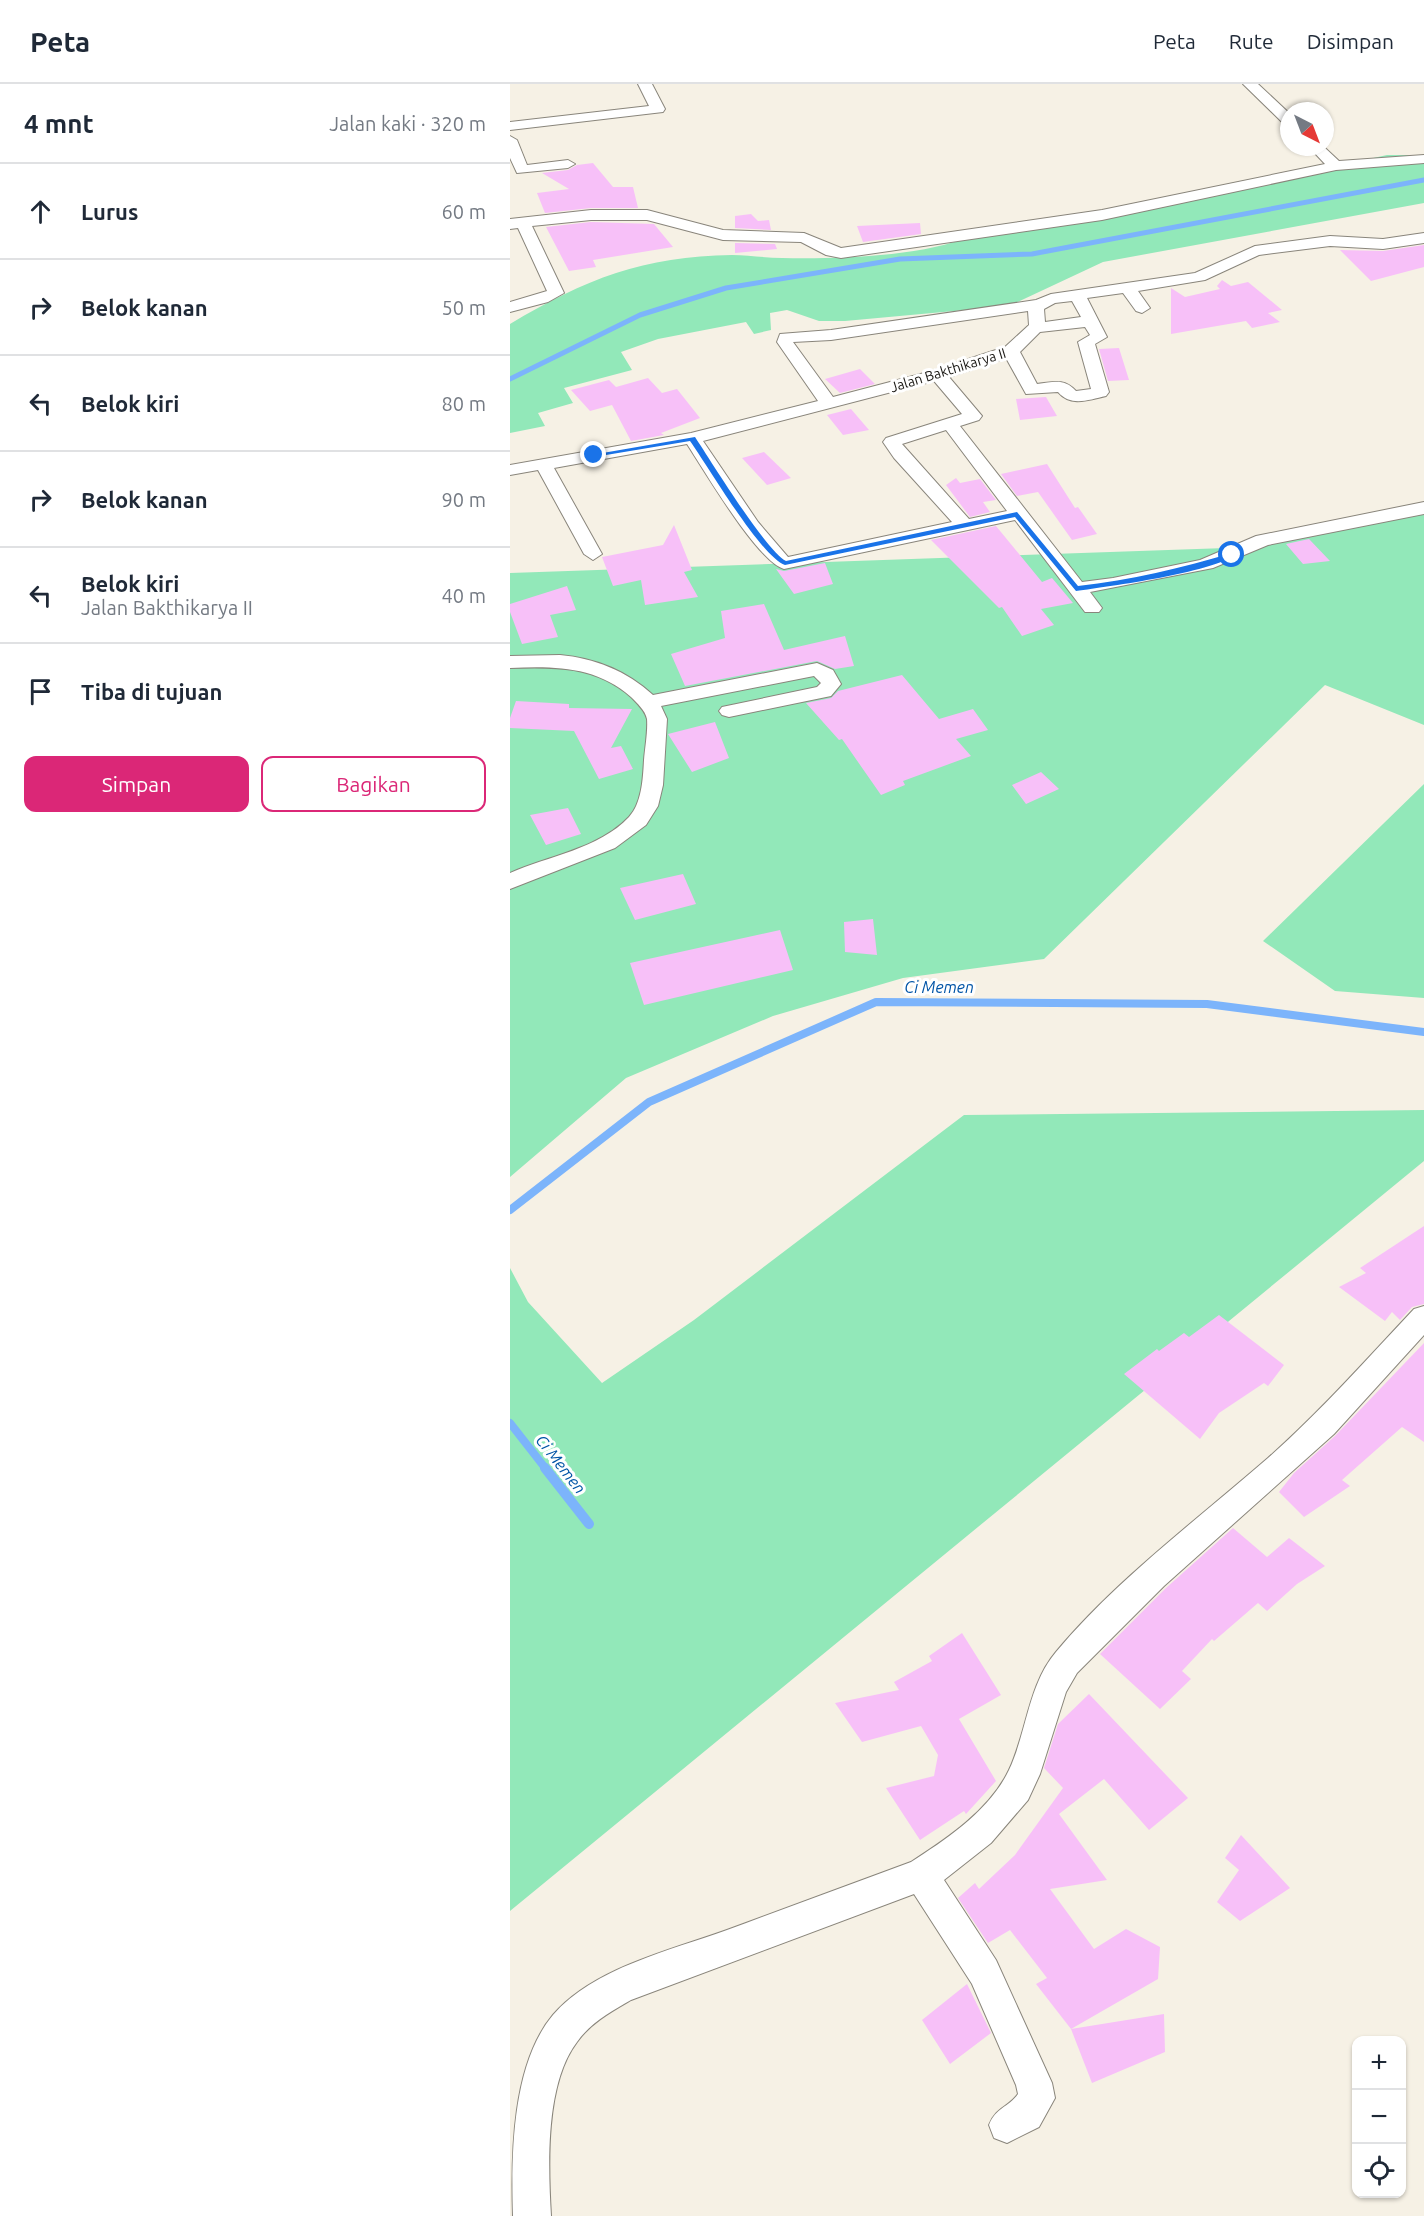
<!DOCTYPE html>
<html lang="id">
<meta charset="utf-8">
<style>
body{margin:0;font-family:Ubuntu,sans-serif;background:#f6f6f7;color:#1f2937}
.controls{position:absolute;right:18px;bottom:18px;display:grid;overflow:hidden;border-radius:12px;box-shadow:0 2px 4px #0004}
.controls button{width:54px;height:54px;display:grid;place-items:center;padding:0;border:0;border-bottom:2px solid #e0e1e3;background:#fff;color:#1f2937;font:30px sans-serif}
.compass{position:absolute;left:770px;top:18px;width:54px;height:54px;border-radius:50%;background:#fff;box-shadow:0 2px 4px #0004;rotate:138deg}
.stop{position:absolute;width:18px;height:18px;margin:-14px;border:4px solid #1a73e8;border-radius:50%;background:#fff}
.stop.end{background:#1a73e8;border-color:#fff;box-shadow:0 2px 6px #0008}
.list{margin:0;padding:0;list-style:none}
h2{display:flex;justify-content:space-between;align-items:center;height:78px;margin:0;padding:0 24px;font-size:26px}
h2 small{font-size:20px;font-weight:400;color:#747a83}
.list li{display:grid;grid-template-columns:39px 1fr auto;gap:18px;align-items:center;box-sizing:border-box;height:96px;padding:0 24px;border-top:2px solid #e0e1e3}
.list b{display:block;font-size:22px;white-space:nowrap}
.list p{margin:0;font-size:20px;white-space:nowrap;color:#747a83}
.list em{font-size:20px;font-style:normal;color:#747a83}
.actions{display:flex;gap:12px;padding:18px 24px}
.actions a{flex:1;padding:14px 0;border:2px solid #db2777;border-radius:12px;text-align:center;font-size:21px;color:#db2777}
.actions .main{background:#db2777;color:#fff}
.icon{flex:none;width:33px;height:33px;fill:none;stroke:currentColor;stroke-width:2;stroke-linecap:round;stroke-linejoin:round}
.map{position:relative;flex:none;width:914px;height:2132px;overflow:hidden}
header{display:flex;align-items:center;gap:36px;box-sizing:border-box;height:84px;padding:0 30px;background:#fff;border-bottom:2px solid #e0e1e3}
header strong{font-size:28px}
nav{display:flex;gap:33px;margin-inline-start:auto;font-size:21px}
main{display:flex}
aside{flex:1;background:#fff}
.map>svg:first-child{display:block}
.green{fill:#92e8b9}
.lines{fill:none;stroke-linecap:round;stroke-linejoin:round}
.stream-far2{stroke:#7cb4fb;stroke-width:5}
.stream-far1{stroke:#7cb4fb;stroke-width:8}
.stream{stroke:#7cb4fb;stroke-width:10}
.building{fill:#f7c0f8}
.street-casing{stroke:#89857b;stroke-width:2}
.street{fill:#fff;fill-rule:evenodd}
.route{fill:#1a73e8}
.labels{text-anchor:middle;stroke-width:6;stroke-linejoin:round;paint-order:stroke}
.far-street-label{font-size:14px;fill:#181612;stroke:#fff}
.water-label{font-size:16px;font-style:italic;fill:#0154a6;stroke:#fff}
</style>
<header>
<strong>Peta</strong>
<nav><a>Peta</a><a>Rute</a><a>Disimpan</a></nav>
</header>
<main>
<aside>
<h2>4 mnt<small>Jalan kaki · 320 m</small></h2>
<ul class="list">
<li><svg class="icon" aria-label="ahead" viewBox="0 0 24 24"><path d="M12 20V5M6 11l6-6 6 6"/></svg><div><b>Lurus</b></div><em>60 m</em></li>
<li><svg class="icon" aria-label="right" viewBox="0 0 24 24"><path d="M7 20v-9h11M14 6l5 5-5 5"/></svg><div><b>Belok kanan</b></div><em>50 m</em></li>
<li><svg class="icon" aria-label="left" viewBox="0 0 24 24"><path d="M17 20v-9H6M10 6l-5 5 5 5"/></svg><div><b>Belok kiri</b></div><em>80 m</em></li>
<li><svg class="icon" aria-label="right" viewBox="0 0 24 24"><path d="M7 20v-9h11M14 6l5 5-5 5"/></svg><div><b>Belok kanan</b></div><em>90 m</em></li>
<li><svg class="icon" aria-label="left" viewBox="0 0 24 24"><path d="M17 20v-9H6M10 6l-5 5 5 5"/></svg><div><b>Belok kiri</b><p>Jalan Bakthikarya II</p></div><em>40 m</em></li>
<li><svg class="icon" aria-label="arrive" viewBox="0 0 24 24"><path d="M6 21V4h12l-3 4 3 4H6"/></svg><div><b>Tiba di tujuan</b></div></li>
</ul>
<div class="actions"><a class="main">Simpan</a><a>Bagikan</a></div>
</aside>
<div class="map">
<svg width="914" height="2132" viewBox="0 0 914 2132">
<rect width="100%" height="100%" fill="#f6f1e5"/>
<!-- green -->
<path class="green" d="M 877,71 L 914,71 L 914,119 L 593,178 L 499,222 L 335,237 L 309,237 L 277,226 L 260,229 L 261,246 L 244,250 L 236,238 L 148,255 L 111,268 L 122,286 L 54,304 L 63,319 L 28,329 L 35,342 L 0,349 L 0,240 C 75,195 134,172 222,171 C 239,171 256,174 272,174 C 324,175 395,173 444,158 L 600,132 Z
M 914,426 L 914,641 L 815,601 L 534,875 L 393,894 L 263,932 L 116,994 L 0,1093 L 0,489 L 716,464 Z
M 914,700 L 914,914 L 825,907 L 753,857 Z
M 914,1026 L 914,1077 L 0,1827 L 0,1184 L 18,1218 L 92,1299 L 184,1236 L 454,1031 Z"/>
<g class="lines">
<!-- stream-far2 -->
<path class="stream-far2" d="M 0,295 L 130,231 L 216,204 L 390,175 L 522,170 L 914,96"/>
<!-- stream-far1 -->
<path class="stream-far1" d="M 0,1126 L 139,1018 L 366,918 L 697,920 L 914,948
M 0,1339 L 36,1385"/>
<!-- stream -->
<path class="stream" d="M 35,1384 L 79,1440"/>
</g>
<!-- building -->
<path class="building" d="M 83,79 L 103,103 L 123,103 L 128,124 L 81,124 L 35,129 L 27,109 L 59,105 L 32,89 L 58,86 L 67,81 Z
M 241,130 L 248,137 L 259,136 L 261,146 L 225,144 L 225,132 Z
M 81,138 L 144,140 L 163,163 L 83,176 L 86,183 L 59,187 L 36,143 Z
M 410,139 L 411,150 L 353,158 L 347,142 Z
M 225,159 L 265,160 L 267,165 L 225,169 Z
M 914,161 L 914,183 L 861,197 L 830,166 L 873,167 Z
M 712,196 L 721,202 L 738,198 L 772,226 L 758,229 L 770,238 L 742,244 L 736,237 L 661,250 L 661,204 L 675,213 L 710,205 L 707,202 Z
M 609,264 L 619,296 L 598,297 L 589,265 Z
M 350,285 L 365,300 L 330,309 L 315,295 Z
M 138,294 L 152,309 L 167,305 L 190,334 L 151,349 L 154,351 L 121,357 L 102,321 L 80,327 L 61,306 L 99,296 L 106,303 Z
M 536,313 L 547,332 L 510,336 L 506,315 Z
M 341,325 L 359,346 L 333,351 L 317,331 Z
M 254,368 L 281,394 L 257,401 L 232,374 Z
M 537,380 L 565,424 L 568,423 L 587,450 L 562,456 L 528,408 L 507,412 L 491,390 Z
M 446,394 L 450,399 L 470,395 L 486,416 L 473,418 L 480,428 L 460,433 L 436,401 Z
M 164,441 L 182,486 L 174,488 L 188,513 L 135,521 L 131,496 L 103,502 L 92,473 L 153,461 Z
M 486,442 L 532,498 L 542,494 L 563,519 L 531,525 L 544,541 L 512,552 L 492,523 L 489,524 L 421,456 Z
M 799,455 L 820,477 L 793,480 L 776,460 Z
M 315,479 L 323,500 L 284,510 L 266,485 L 274,487 Z
M 57,502 L 66,526 L 40,531 L 48,553 L 12,560 L 0,528 L 0,520 Z
M 254,520 L 274,566 L 335,552 L 344,582 L 325,585 L 307,577 L 175,602 L 161,570 L 215,554 L 211,527 Z
M 392,591 L 429,635 L 463,625 L 478,646 L 446,655 L 461,672 L 393,697 L 395,701 L 371,711 L 332,655 L 329,656 L 296,619 L 321,614 L 328,607 Z
M 6,617 L 59,620 L 59,624 L 122,625 L 101,664 L 111,662 L 123,685 L 89,695 L 64,647 L 0,644 L 0,634 Z
M 205,638 L 219,674 L 182,688 L 158,650 Z
M 531,688 L 549,705 L 516,720 L 502,701 Z
M 58,724 L 71,750 L 36,761 L 20,731 Z
M 173,790 L 186,820 L 125,836 L 110,804 Z
M 363,835 L 367,871 L 335,868 L 334,838 Z
M 270,846 L 283,886 L 134,921 L 120,879 Z
M 914,1142 L 914,1220 L 902,1223 L 890,1236 L 882,1228 L 875,1237 L 829,1203 L 856,1189 L 850,1184 Z
M 709,1231 L 774,1281 L 758,1302 L 754,1299 L 709,1329 L 690,1355 L 614,1290 L 647,1265 L 649,1267 L 674,1249 L 679,1253 Z
M 914,1259 L 914,1358 L 892,1343 L 832,1396 L 840,1402 L 794,1433 L 769,1408 L 784,1389 L 825,1352 Z
M 723,1444 L 757,1473 L 779,1454 L 815,1482 L 787,1500 L 757,1527 L 748,1519 L 704,1557 L 702,1555 L 672,1587 L 681,1595 L 650,1625 L 590,1570 L 656,1504 Z
M 452,1549 L 491,1611 L 449,1635 L 486,1697 L 456,1730 L 454,1727 L 410,1756 L 376,1704 L 424,1692 L 428,1671 L 411,1642 L 352,1658 L 325,1619 L 389,1606 L 384,1598 L 422,1577 L 419,1572 Z
M 579,1610 L 678,1714 L 639,1746 L 594,1695 L 549,1730 L 597,1796 L 540,1805 L 584,1865 L 616,1845 L 650,1863 L 648,1895 L 561,1945 L 526,1900 L 537,1894 L 500,1846 L 478,1859 L 448,1814 L 465,1799 L 469,1805 L 505,1771 L 553,1704 L 534,1684 L 548,1640 Z
M 731,1751 L 780,1804 L 730,1837 L 707,1818 L 729,1786 L 715,1774 Z
M 457,1900 L 481,1949 L 440,1980 L 412,1936 Z
M 654,1930 L 655,1968 L 582,1999 L 561,1945 Z"/>
<g class="lines">
<defs>
<path id="street" d="M 128,0 L 142,0 L 155,25 L 153,28 L 0,46 L 0,38 L 139,22 Z
M 733,0 L 748,0 L 779,29 L 779,41 L 774,40 Z
M 0,52 L 7,56 L 17,81 L 58,76 L 65,80 L 58,84 L 7,89 L 0,74 Z
M 799,63 L 814,63 L 829,77 L 914,71 L 914,79 L 826,86 L 592,136 L 331,174 L 316,171 L 291,158 L 213,156 L 137,136 L 81,136 L 22,142 L 54,209 L 38,218 L 0,228 L 0,218 L 37,207 L 8,144 L 0,145 L 0,135 L 81,126 L 137,126 L 213,146 L 294,149 L 331,164 L 592,126 L 815,80 Z
M 914,149 L 914,159 L 873,165 L 820,162 L 749,171 L 695,196 L 628,207 L 640,224 L 632,229 L 626,227 L 613,209 L 577,214 L 597,253 L 585,260 L 599,308 L 596,312 C 578,316 561,323 548,308 L 516,310 L 496,274 L 439,293 L 472,332 L 469,336 L 450,342 L 572,498 L 603,494 L 690,476 L 746,452 L 914,418 L 914,430 L 758,461 L 703,484 L 580,508 L 592,524 L 589,528 L 575,528 L 505,436 L 274,485 C 248,478 194,386 177,360 L 44,384 L 92,470 L 83,476 L 74,470 L 28,386 L 0,391 L 0,381 L 181,349 L 308,317 L 267,258 L 270,250 L 321,246 L 526,216 L 541,210 L 685,189 L 745,162 L 820,152 L 873,155 ZM 562,217 L 571,233 L 535,238 L 534,225 L 545,219 ZM 518,227 L 519,241 L 495,263 L 422,287 L 323,313 L 283,258 L 321,256 ZM 575,243 L 580,251 L 568,258 L 581,305 L 566,307 C 554,294 544,298 527,300 L 510,268 L 530,248 ZM 424,297 L 452,330 L 376,354 L 373,358 L 384,374 L 442,438 L 278,473 L 248,438 L 193,357 ZM 436,346 L 497,427 L 459,435 L 392,360 Z
M 50,571 C 84,574 117,587 143,611 L 307,579 L 323,586 L 331,600 L 321,612 L 219,633 L 212,631 L 209,627 L 212,623 L 307,603 L 311,599 L 304,592 L 151,622 L 157,635 L 153,701 L 148,722 L 136,741 L 105,764 L 0,805 L 0,789 C 38,772 89,765 119,733 C 132,719 133,694 134,676 C 135,664 138,647 137,635 C 135,626 127,619 121,613 C 86,582 44,582 0,584 L 0,572 Z
M 914,1222 L 914,1251 L 824,1350 L 654,1502 L 567,1589 L 556,1608 L 530,1690 L 518,1716 L 481,1759 L 434,1796 L 486,1876 L 542,1999 L 545,2014 L 529,2043 L 497,2059 L 484,2054 L 479,2041 C 486,2023 498,2024 508,2010 L 506,2001 L 462,1900 L 404,1810 L 121,1916 C 102,1927 80,1939 67,1958 C 35,2000 38,2081 41,2132 L 3,2132 C 1,2070 2,1980 43,1931 C 83,1884 162,1866 217,1846 C 278,1823 340,1801 401,1778 C 437,1755 480,1726 499,1686 C 517,1648 518,1601 546,1568 C 605,1497 688,1435 758,1374 C 810,1328 856,1276 904,1225 Z"/>
</defs>
<!-- street casing -->
<use href="#street" class="street-casing"/>
<!-- street -->
<use href="#street" class="street"/>
</g>
<!-- route -->
<path class="route" d="M 185,353 C 201,377 256,467 276,477 L 507,428 L 568,502 C 621,496 671,484 722,469 L 726,471 C 698,489 602,502 566,507 L 505,433 L 275,481 C 251,473 198,382 180,357 L 84,373 L 81,371 Z"/>
<g class="labels">
<!-- far-street labels -->
<g class="far-street-label">
<text transform="translate(438 286) rotate(-17)" y="5">Jalan Bakthikarya II</text>
</g>
<!-- water labels -->
<g class="water-label">
<text x="429" y="909">Ci Memen</text>
<text transform="translate(51 1380) rotate(52)" y="6">Ci Memen</text>
</g>
</g>
</svg>
<div class="controls">
<button>+</button>
<button>−</button>
<button><svg class="icon" aria-label="locate" viewBox="0 0 24 24"><circle cx="12" cy="12" r="6"/><path d="M12 2v4M12 18v4M2 12h4M18 12h4"/></svg></button>
</div>
<svg class="compass" viewBox="-18 -18 36 36"><path d="M0-13l5 13h-10z" fill="#e53935"/><path d="M0 13l5-13h-10z" fill="#747a83"/></svg>
<div class="stop" style="left:722px;top:471px"></div>
<div class="stop end" style="left:84px;top:371px"></div>
</div>
</main>
